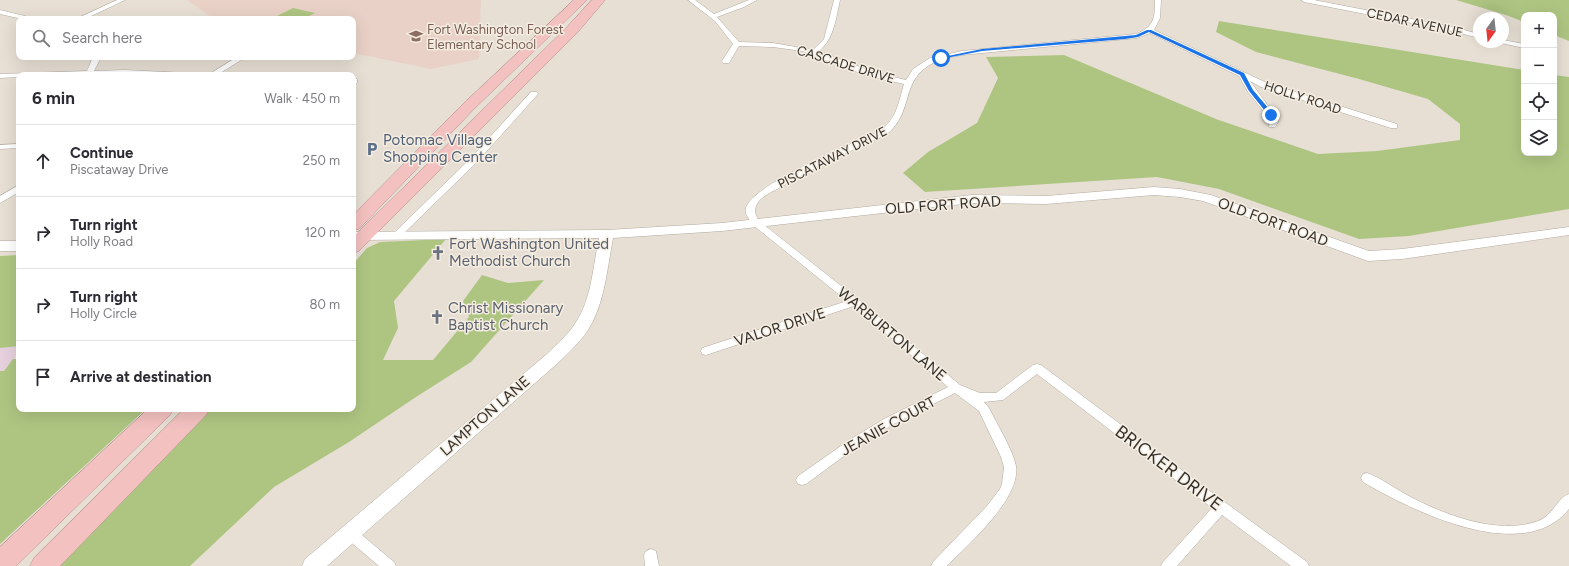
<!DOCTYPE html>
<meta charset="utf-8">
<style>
body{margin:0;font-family:Figtree,sans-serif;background:#f7f7f7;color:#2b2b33}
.controls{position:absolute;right:12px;top:12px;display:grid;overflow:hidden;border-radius:8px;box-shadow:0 4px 16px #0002}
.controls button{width:36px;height:36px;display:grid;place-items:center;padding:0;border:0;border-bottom:1px solid #e1e1e2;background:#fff;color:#2b2b33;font:20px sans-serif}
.compass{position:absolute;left:1473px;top:12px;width:36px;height:36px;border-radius:50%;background:#fff;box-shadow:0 4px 16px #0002;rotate:195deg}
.stop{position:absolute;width:12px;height:12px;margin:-9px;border:3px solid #1a73e8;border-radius:50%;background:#fff}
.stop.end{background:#1a73e8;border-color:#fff;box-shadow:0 1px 4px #0008}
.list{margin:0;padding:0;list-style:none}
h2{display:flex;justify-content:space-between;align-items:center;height:52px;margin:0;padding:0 16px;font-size:17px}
h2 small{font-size:13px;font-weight:400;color:#7c7c81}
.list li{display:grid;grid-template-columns:26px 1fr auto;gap:12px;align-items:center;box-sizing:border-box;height:72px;padding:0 16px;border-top:1px solid #e1e1e2}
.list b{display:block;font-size:15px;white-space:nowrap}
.list p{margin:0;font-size:13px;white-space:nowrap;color:#7c7c81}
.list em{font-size:13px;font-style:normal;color:#7c7c81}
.icon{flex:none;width:22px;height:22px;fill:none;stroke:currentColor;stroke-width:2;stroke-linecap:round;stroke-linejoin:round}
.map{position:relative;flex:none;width:1569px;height:566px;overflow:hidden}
.search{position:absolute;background:#fff;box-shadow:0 4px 16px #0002;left:16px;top:16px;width:340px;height:44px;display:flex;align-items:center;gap:10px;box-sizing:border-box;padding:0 14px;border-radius:8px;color:#7c7c81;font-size:15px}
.panel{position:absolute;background:#fff;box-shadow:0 4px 16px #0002;left:16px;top:72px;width:340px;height:340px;border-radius:8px}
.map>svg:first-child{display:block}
.industrial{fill:#e6d0dd}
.education{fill:#e9d1c7}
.green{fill:#aec582}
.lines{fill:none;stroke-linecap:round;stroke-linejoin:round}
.street-casing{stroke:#b2aba0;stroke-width:1}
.secondary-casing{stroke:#b2aba0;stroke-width:1}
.highway-casing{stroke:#b08e8c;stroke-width:1}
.street{fill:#fff;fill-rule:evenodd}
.secondary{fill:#fff;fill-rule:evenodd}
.highway{fill:#f3c1c0;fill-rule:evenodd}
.route{fill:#1a73e8}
.labels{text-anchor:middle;stroke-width:3;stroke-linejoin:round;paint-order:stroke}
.far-street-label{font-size:13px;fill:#33302c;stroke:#f5ede1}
.far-education-label{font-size:13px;fill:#785e54;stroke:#f5ede1;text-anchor:start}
.service-label{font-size:15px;fill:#4e5e75;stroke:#f5ede1;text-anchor:start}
.street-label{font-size:15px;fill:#33302c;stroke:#f5ede1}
.worship-label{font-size:15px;fill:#5b616d;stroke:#f5ede1;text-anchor:start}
.near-street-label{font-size:18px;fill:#33302c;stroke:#f5ede1}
</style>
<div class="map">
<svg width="1569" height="566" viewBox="0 0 1569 566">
<rect width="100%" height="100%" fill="#e7dfd4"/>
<!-- industrial -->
<path class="industrial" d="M 19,346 L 19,351 L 4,371 L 0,371 L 0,348 Z"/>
<!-- education -->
<path class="education" d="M 187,0 L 481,0 L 479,59 L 431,69 L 353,53 L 353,19 L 214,19 Z"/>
<!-- green -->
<path class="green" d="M 1456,0 L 1569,0 L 1569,41 L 1554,35 L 1554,15 L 1524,15 L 1524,22 L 1506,15 Z
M 293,8 L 315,13 L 303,19 L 271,19 Z
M 1219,21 L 1524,70 L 1524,153 L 1554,153 L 1554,75 L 1569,77 L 1569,209 L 1409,236 L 1359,239 L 1219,189 L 1157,177 L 925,192 L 903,173 L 928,152 L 977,123 L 998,78 L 986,57 L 1064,55 L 1216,119 L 1318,154 L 1377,151 L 1460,140 L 1460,124 L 1428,99 L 1359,79 L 1256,52 L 1216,32 Z
M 446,239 L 394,301 L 398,328 L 383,360 L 433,360 L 469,317 L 463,301 L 482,275 L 508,283 L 544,280 L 471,362 L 416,397 L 349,442 L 274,487 L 190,566 L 60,566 L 211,409 L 353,409 L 353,264 L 367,248 L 380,242 Z
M 19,255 L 19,346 L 0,348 L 0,256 Z
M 13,359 L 19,359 L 19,409 L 146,409 L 0,544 L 0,371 L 4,371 Z"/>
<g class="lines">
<defs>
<path id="street" d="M 117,0 L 125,0 L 85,19 L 76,19 Z
M 688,0 L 695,0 L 714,14 L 749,0 L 757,0 L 744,7 L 717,17 L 739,42 L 773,43 L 813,50 L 824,39 L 834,0 L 840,0 C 836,18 834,39 819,51 L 873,72 L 906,80 L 913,69 L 930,58 L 962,51 L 1136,34 C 1154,27 1155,18 1155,0 L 1161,0 L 1160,18 L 1154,30 L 1267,83 L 1397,124 L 1397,128 L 1391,128 L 1261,87 L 1250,81 L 1277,118 L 1278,122 L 1275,127 L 1269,127 L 1269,118 L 1248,92 L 1239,76 L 1150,33 L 1137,38 L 962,55 C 953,57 942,58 935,62 C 898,80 916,111 886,135 C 850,151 816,166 781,187 C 774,191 761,196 757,204 C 753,211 756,215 759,221 L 859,300 L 960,385 L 980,393 L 996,393 L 1033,365 L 1037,364 L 1041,365 L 1226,503 L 1307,562 L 1309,566 L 1291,566 L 1222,515 L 1177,566 L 1161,566 L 1163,562 L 1212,508 L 1037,374 L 1003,400 L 984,402 L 989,408 C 997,424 1013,450 1016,466 C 1021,499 968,544 947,566 L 931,566 L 933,562 L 986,507 L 1000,489 L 1002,484 L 1004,467 L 1001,457 L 979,411 L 955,393 L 892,425 L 859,445 L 806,484 L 802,485 L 798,484 L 796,480 L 798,476 L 851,439 L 884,419 L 948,387 L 854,306 L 706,355 L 702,354 L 701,351 L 702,348 L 847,301 L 753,225 C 750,220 744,214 746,208 C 751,185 856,142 880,131 C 897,118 898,104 904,84 L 868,76 L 802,51 L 773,47 L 739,46 L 729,63 L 723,63 L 722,61 L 733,44 L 715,21 Z
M 1301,0 L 1314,0 L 1453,27 L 1479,34 L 1479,38 L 1452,31 L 1304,2 Z
M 0,10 L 33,18 L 34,19 L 22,19 L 0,14 Z
M 1503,40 L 1524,44 L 1524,48 L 1501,43 L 1500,42 L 1503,42 Z
M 93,57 L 101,57 L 94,71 L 125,70 L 186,73 L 190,75 L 19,75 L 19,77 L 0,78 L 0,74 L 87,71 Z
M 237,57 L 246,57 L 217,75 L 208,75 Z
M 353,79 L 357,79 L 357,83 L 353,83 Z
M 531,92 L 537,92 L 538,94 L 477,162 L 401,236 L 395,236 L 393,234 L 395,232 L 471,158 Z
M 19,144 L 19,148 L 0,149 L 0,145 Z
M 19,185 L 19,192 L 0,203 L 0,196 Z
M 1367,473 C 1381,478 1394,488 1407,495 C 1442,514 1498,536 1538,521 C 1553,516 1557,498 1569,494 L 1569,509 C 1524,566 1412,511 1363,482 L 1361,478 L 1363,474 Z
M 351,528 L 356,530 L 394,562 L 396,566 L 379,566 L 346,538 L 344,534 L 346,530 Z
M 651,549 L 656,551 L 659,566 L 645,566 L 644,555 L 646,551 Z"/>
<path id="secondary" d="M 1154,187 L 1180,189 L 1211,195 L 1369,251 L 1402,249 L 1569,227 L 1569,235 L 1402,259 L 1368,261 L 1203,201 L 1180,197 L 1154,195 L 1046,204 L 972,203 L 722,231 L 613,238 C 607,269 605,303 588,330 C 580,342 569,352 559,362 L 327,566 L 302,566 L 305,559 L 547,354 C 557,344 569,334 576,322 C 592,298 593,265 599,238 L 353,240 L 353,232 L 607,230 L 722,223 L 972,195 L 1046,196 Z
M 0,241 L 19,241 L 19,251 L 0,251 Z"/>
<path id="highway" d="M 574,0 L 587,0 L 475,108 L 359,229 L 353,230 L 353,215 L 465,102 Z
M 592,0 L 605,0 L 577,33 L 359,251 L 353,253 L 353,237 L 567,27 Z
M 148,409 L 173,409 L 170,415 L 16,566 L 0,566 L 0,547 Z
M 184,409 L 209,409 L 206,415 L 60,566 L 30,566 L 34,558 Z"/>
</defs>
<!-- street casing -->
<use href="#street" class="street-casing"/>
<!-- secondary casing -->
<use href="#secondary" class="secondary-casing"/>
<!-- highway casing -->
<use href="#highway" class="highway-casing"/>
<!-- street -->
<use href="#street" class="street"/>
<!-- secondary -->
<use href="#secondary" class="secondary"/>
<!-- highway -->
<use href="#highway" class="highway"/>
</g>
<!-- route -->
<path class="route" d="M 1147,30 L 1151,30 L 1244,73 L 1253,90 L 1274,115 L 1269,116 L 1249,91 L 1240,75 L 1149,32 L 1138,37 L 1125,39 L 982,51 L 941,59 L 938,58 L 982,49 L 1136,35 Z"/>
<!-- icons -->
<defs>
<symbol id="school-bare" viewBox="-9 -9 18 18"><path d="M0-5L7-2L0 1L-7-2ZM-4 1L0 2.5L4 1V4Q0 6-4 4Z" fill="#8d6e63" stroke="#f5ede1" stroke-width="2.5" paint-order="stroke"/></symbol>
<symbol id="parking-bare" viewBox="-9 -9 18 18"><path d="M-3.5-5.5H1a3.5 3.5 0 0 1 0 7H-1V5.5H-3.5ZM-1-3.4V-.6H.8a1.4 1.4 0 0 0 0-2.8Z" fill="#5c6f8a" stroke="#f5ede1" stroke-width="2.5" paint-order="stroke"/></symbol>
<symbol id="church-bare" viewBox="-9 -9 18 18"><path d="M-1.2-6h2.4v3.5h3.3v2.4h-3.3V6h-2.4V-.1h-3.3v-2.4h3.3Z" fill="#6b7280" stroke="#f5ede1" stroke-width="2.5" paint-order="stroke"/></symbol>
</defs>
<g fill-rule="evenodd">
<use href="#school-bare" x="406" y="26" width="20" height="20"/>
<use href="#parking-bare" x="362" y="139" width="20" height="20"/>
<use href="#church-bare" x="428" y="243" width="20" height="20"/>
<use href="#church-bare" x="427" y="307" width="20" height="20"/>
</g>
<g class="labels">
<!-- far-street labels -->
<g class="far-street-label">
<text transform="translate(1415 22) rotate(12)" y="5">CEDAR AVENUE</text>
<text transform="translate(846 64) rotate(17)" y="5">CASCADE DRIVE</text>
<text transform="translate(1303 97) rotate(18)" y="5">HOLLY ROAD</text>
<text transform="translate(832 157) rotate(-27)" y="5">PISCATAWAY DRIVE</text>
</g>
<!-- far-education labels -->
<g class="far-education-label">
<text x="427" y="34">Fort Washington Forest<tspan x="427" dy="15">Elementary School</tspan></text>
</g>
<!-- service labels -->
<g class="service-label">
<text x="383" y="145">Potomac Village<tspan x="383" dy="17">Shopping Center</tspan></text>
</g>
<!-- street labels -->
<g class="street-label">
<text transform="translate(943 205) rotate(-4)" y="5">OLD FORT ROAD</text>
<text transform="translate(1273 222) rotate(20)" y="5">OLD FORT ROAD</text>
<text transform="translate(780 327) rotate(-18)" y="5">VALOR DRIVE</text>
<text transform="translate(892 334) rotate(40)" y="5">WARBURTON LANE</text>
<text transform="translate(485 416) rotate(-41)" y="5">LAMPTON LANE</text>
<text transform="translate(888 426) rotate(-29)" y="5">JEANIE COURT</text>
</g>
<!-- worship labels -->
<g class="worship-label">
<text x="449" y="249">Fort Washington United<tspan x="449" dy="17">Methodist Church</tspan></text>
<text x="448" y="313">Christ Missionary<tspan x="448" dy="17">Baptist Church</tspan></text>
</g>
<!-- near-street labels -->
<g class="near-street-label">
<text transform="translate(1169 468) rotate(37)" y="6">BRICKER DRIVE</text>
</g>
</g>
</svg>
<div class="controls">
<button>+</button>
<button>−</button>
<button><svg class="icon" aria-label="locate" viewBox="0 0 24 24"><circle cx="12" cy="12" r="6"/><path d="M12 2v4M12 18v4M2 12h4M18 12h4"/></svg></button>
<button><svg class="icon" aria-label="layers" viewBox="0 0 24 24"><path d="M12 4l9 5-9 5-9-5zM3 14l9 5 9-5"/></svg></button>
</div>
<svg class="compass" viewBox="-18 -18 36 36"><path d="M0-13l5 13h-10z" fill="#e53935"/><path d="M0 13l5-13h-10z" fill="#7c7c81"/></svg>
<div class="stop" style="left:941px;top:58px"></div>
<div class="stop end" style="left:1271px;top:115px"></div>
<div class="search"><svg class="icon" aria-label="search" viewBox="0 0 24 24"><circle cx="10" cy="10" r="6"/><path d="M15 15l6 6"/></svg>Search here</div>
<section class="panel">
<h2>6 min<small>Walk · 450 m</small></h2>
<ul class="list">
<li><svg class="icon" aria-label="ahead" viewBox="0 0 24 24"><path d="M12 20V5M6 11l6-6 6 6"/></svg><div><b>Continue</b><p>Piscataway Drive</p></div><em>250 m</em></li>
<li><svg class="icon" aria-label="right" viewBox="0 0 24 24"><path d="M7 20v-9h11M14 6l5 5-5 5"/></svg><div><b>Turn right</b><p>Holly Road</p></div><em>120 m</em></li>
<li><svg class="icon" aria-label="right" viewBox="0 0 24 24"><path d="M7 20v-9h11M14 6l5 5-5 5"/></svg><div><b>Turn right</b><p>Holly Circle</p></div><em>80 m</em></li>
<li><svg class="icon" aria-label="arrive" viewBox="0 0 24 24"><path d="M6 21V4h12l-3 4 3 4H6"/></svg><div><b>Arrive at destination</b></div></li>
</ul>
</section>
</div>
